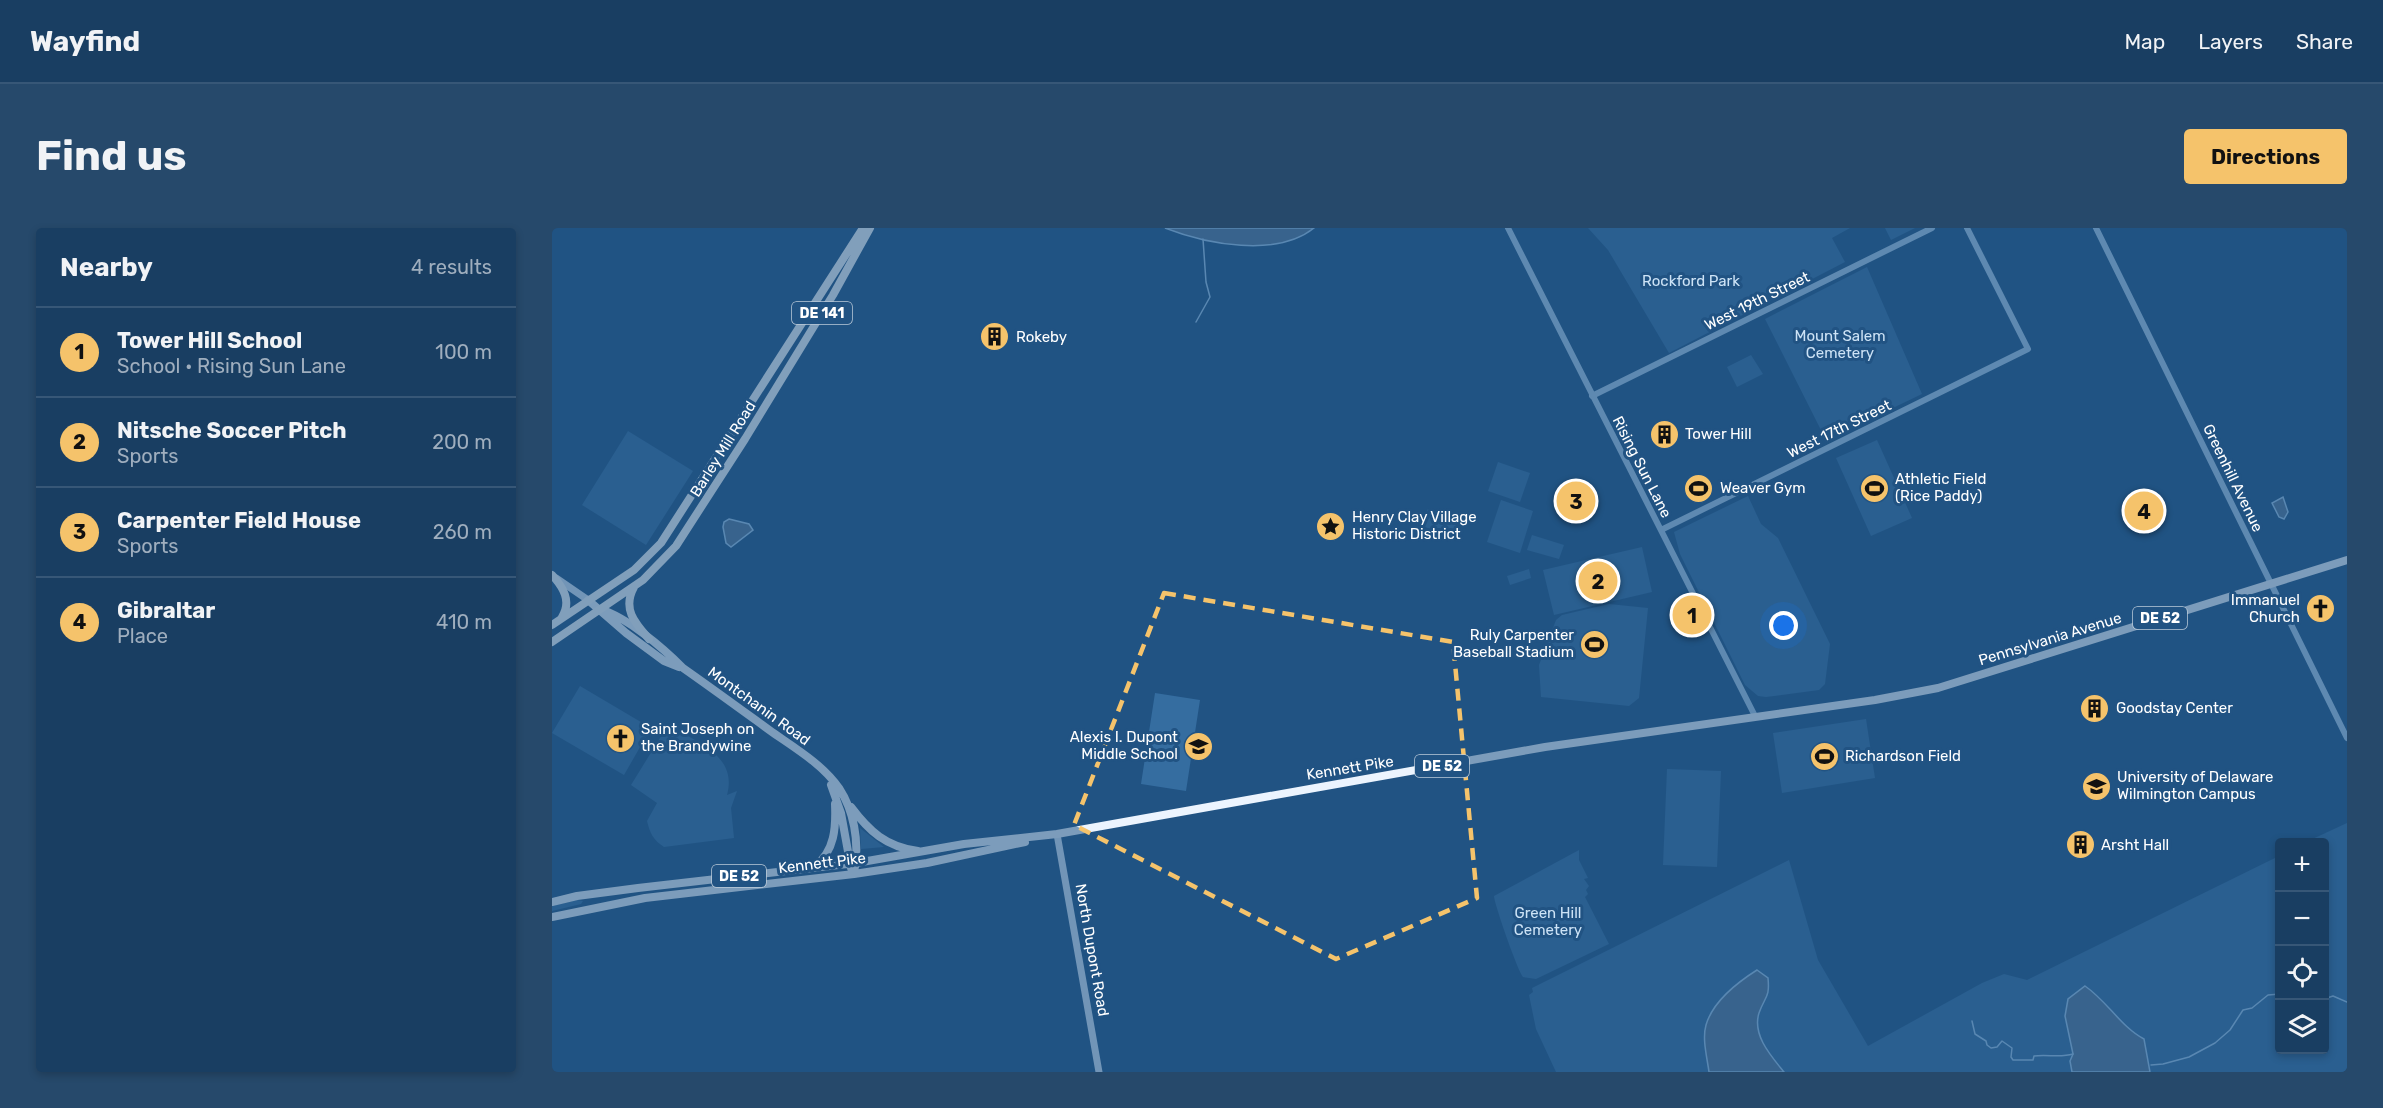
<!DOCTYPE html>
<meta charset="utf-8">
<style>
body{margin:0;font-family:Rubik,sans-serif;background:#26496b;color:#f1f3f6}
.controls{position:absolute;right:18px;bottom:18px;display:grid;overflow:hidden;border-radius:6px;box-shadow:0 3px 9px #0003}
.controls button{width:54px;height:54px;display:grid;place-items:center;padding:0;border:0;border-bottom:2px solid #375777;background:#193e62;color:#f1f3f6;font:30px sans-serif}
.you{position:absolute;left:1232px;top:398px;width:21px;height:21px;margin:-15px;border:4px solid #fff;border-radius:50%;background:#1a73e8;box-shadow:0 0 0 9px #1a73e833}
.badge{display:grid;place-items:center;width:39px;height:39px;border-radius:50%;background:#f5c36b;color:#111;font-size:20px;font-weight:700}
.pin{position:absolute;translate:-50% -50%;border:3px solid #fff;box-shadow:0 2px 6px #0006}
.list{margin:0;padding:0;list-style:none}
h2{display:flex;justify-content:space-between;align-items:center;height:78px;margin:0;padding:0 24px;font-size:26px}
h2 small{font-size:20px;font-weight:400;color:#9faebe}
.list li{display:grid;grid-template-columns:39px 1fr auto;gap:18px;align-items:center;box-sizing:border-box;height:90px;padding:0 24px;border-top:2px solid #375777}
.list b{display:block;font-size:22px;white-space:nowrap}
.list p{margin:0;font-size:20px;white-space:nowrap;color:#9faebe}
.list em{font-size:20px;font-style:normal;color:#9faebe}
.icon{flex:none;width:33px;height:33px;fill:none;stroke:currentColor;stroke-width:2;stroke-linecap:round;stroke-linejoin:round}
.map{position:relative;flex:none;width:1795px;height:844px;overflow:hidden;border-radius:6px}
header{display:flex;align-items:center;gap:36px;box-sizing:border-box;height:84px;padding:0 30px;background:#193e62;border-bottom:2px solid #375777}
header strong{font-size:28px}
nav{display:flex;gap:33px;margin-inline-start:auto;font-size:21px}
.intro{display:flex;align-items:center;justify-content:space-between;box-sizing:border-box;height:144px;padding:0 36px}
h1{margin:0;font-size:42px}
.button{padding:15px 27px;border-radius:6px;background:#f5c36b;color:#111;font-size:21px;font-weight:700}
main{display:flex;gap:36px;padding:0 36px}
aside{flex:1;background:#193e62;border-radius:6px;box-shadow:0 3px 9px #0003}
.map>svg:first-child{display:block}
.green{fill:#356da0}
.water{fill:#55779a;stroke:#9dc6ea;stroke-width:1.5}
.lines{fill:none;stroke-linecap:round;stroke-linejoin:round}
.stream{stroke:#9dc6ea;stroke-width:1.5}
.tertiary{stroke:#a9cae8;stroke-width:6}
.secondary{stroke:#d4e5f7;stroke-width:7}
.primary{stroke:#ecf4fe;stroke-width:8}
.trunk{stroke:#f6fafe;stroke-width:8}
.marked{fill:none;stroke:#f5c36b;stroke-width:4.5;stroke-dasharray:12 8;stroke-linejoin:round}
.labels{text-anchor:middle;stroke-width:6;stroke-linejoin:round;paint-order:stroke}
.shield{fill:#215383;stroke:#bccbda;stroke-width:1.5}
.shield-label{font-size:14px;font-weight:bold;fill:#fff}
.park-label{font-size:15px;fill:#cde3f6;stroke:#215383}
.street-label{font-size:15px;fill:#fff;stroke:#215383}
.poi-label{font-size:15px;fill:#fff;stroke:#215383;text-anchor:start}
</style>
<header>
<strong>Wayfind</strong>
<nav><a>Map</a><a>Layers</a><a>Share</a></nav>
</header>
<div class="intro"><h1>Find us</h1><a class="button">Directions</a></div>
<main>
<aside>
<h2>Nearby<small>4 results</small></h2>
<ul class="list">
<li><span class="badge">1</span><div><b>Tower Hill School</b><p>School · Rising Sun Lane</p></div><em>100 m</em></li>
<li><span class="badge">2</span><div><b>Nitsche Soccer Pitch</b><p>Sports</p></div><em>200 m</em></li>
<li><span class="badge">3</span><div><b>Carpenter Field House</b><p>Sports</p></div><em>260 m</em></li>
<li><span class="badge">4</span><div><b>Gibraltar</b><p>Place</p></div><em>410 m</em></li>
</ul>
</aside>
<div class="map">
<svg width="1795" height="844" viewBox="0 0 1795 844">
<rect width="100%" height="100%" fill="#215383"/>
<!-- green -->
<path class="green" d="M 1036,0 L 1298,0 L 1280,10 L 1293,34 L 1117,125 L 1056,22 Z
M 1333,0 L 1363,0 L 1339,12 Z
M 1315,39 L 1370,166 L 1274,212 L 1213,91 Z
M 1199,127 L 1211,146 L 1185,159 L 1175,139 Z
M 76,203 L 141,243 L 94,317 L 30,277 Z
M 1325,212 L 1360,290 L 1319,308 L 1284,230 Z
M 946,234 L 978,245 L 968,274 L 936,263 Z
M 1196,268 L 1209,296 L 1226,310 L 1278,416 L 1273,456 L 1267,462 L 1214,469 L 1206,468 L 1193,457 L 1128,326 L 1122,304 Z
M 949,272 L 981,283 L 968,325 L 935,314 Z
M 876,281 L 906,298 L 898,312 L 868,296 Z
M 980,307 L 1012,317 L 1007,331 L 975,322 Z
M 1090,319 L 1100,364 L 1002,387 L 991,342 Z
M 977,341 L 979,350 L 958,357 L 955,348 Z
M 1057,376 L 1096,380 L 1087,470 L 1077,478 L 989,469 L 987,437 L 1004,392 L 1010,387 Z
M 28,458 L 99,500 L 72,547 L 0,505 Z
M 603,465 L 648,472 L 634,563 L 589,556 Z
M 1314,491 L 1323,550 L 1230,565 L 1221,505 Z
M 116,497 C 144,514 186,527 175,567 L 185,563 L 179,580 L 182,610 L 112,619 C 101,612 98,605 95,593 L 105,575 L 79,557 Z
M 1115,541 L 1169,543 L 1165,639 L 1111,637 Z
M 1795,595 L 1795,844 L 1004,844 L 984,801 L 977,767 L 981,764 L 980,760 L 1237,632 L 1266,732 L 1316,818 L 1430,755 L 1452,746 L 1475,752 L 1727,628 L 1728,822 L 1772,822 L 1772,614 L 1754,614 Z
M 308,600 L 332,619 L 309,621 Z
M 1027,622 L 1027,632 L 1036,650 L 1032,651 L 1037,658 L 1034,662 L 1036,666 L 1033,669 L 1057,716 L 984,751 L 971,749 C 965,741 942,675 942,668 Z
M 25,672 L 31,673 L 29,676 L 0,683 L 0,678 Z"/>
<!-- water -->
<path class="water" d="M 613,0 L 762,0 C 725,30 654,16 613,0 Z
M 1731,269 L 1736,284 L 1732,291 L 1727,289 L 1720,275 Z
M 177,291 L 197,296 L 201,302 L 179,319 L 174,315 L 171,299 L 172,294 Z
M 1205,742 L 1216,750 C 1218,770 1213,768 1207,785 C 1200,807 1219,828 1232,844 L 1157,844 C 1155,829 1150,811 1154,797 C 1161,773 1186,754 1205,742 Z
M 1533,758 C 1555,773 1569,799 1592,811 L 1598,844 L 1520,844 L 1518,833 L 1521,826 L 1513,788 L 1516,771 Z"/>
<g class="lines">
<!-- stream -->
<path class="stream" d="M 644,94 L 658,69 L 654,54 L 651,11
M 1772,771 L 1781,768 L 1795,774
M 1420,793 L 1423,806 L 1434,813 L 1435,817 L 1439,820 L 1445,819 L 1450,813 L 1460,820 L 1459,829 L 1461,832 L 1481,832 L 1482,828 C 1495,826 1508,830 1521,826
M 1599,837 L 1611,836 L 1637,829 L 1663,815 L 1678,802 L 1691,782 L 1700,780 L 1716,767 L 1728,766"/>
<!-- tertiary -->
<path class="tertiary" d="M 956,0 L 1203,488
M 1544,0 L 1795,510
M 1040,168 L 1380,0
M 1109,302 L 1476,121 L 1415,0"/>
<!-- secondary -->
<path class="secondary" d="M 4,350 L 36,372
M 505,606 L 547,844"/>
<!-- primary -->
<path class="primary" d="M 36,372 L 74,405 L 112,433 L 127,439
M 48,381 C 76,390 110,419 131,440 C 161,461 191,483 220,504 C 243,520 270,536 287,560 C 302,583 307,613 303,639
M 279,557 L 289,585 L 299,640
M 299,579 C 317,603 334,619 366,623
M 263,638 C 283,623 284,599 283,576
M 0,674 L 25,668 L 86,660 L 304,635 L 412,616 L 505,606 L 993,519 L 1323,472 L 1386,460 L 1795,332
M 0,689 L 93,670 L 302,646 L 375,635 L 473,614"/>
<!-- trunk -->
<path class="trunk" d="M 0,347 C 11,359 20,373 10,389
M 82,359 C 70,381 83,395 97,411
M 0,397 L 82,342 L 109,315 L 311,0
M 0,414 L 91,352 L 124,318 L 193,211 L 281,67 L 318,0"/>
</g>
<!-- marked area -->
<path d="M0 0H1795V844H0ZM 612,365 L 901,414 L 925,670 L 784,731 L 522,597 Z" fill="#215383" fill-opacity=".55" fill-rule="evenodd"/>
<path class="marked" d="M 612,365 L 901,414 L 925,670 L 784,731 L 522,597 Z"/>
<!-- icons -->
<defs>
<symbol id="building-disc" viewBox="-11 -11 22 22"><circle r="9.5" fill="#f5c36b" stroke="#215383"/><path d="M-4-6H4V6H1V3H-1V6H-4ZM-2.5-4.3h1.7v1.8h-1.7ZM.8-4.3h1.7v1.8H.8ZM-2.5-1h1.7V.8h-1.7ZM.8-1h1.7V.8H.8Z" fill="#111"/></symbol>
<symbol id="stadium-disc" viewBox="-11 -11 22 22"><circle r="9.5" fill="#f5c36b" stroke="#215383"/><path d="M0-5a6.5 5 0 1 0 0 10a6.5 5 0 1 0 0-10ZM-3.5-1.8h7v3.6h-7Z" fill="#111"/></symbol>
<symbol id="sight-disc" viewBox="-11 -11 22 22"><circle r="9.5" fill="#f5c36b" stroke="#215383"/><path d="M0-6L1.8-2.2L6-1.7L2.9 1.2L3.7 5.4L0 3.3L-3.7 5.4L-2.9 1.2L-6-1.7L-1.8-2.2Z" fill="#111"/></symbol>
<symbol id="church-disc" viewBox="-11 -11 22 22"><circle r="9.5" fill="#f5c36b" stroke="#215383"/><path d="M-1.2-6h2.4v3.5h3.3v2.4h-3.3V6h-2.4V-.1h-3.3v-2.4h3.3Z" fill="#111"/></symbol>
<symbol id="school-disc" viewBox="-11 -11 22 22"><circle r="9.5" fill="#f5c36b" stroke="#215383"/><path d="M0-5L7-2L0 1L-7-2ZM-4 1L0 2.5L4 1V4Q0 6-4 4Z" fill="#111"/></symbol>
<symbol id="university-disc" viewBox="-11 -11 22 22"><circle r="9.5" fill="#f5c36b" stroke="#215383"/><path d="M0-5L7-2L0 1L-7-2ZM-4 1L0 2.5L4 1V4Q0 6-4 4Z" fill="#111"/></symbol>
</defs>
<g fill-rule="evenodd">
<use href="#building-disc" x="426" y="92" width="33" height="33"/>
<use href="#building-disc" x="1096" y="190" width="33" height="33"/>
<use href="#stadium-disc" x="1130" y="244" width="33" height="33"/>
<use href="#stadium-disc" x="1306" y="244" width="33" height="33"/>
<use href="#sight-disc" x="762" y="282" width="33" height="33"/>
<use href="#church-disc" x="1752" y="364" width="33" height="33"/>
<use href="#stadium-disc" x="1026" y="400" width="33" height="33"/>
<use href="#building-disc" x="1526" y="464" width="33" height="33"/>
<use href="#church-disc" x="52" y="494" width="33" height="33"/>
<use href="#school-disc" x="630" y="502" width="33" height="33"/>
<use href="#stadium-disc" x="1256" y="512" width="33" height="33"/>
<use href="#university-disc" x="1528" y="542" width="33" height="33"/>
<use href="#building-disc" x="1512" y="600" width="33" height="33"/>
</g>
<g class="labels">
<!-- shield labels -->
<g class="shield">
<rect x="240" y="74" width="60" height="22" rx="4.5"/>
<rect x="1581" y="379" width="54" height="22" rx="4.5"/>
<rect x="863" y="527" width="54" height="22" rx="4.5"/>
<rect x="160" y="637" width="54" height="22" rx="4.5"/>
</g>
<g class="shield-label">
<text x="270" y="90">DE 141</text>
<text x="1608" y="395">DE 52</text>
<text x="890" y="543">DE 52</text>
<text x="187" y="653">DE 52</text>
</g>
<!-- park labels -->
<g class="park-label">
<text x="1139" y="58">Rockford Park</text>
<text x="1288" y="113">Mount Salem<tspan x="1288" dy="17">Cemetery</tspan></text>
<text x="996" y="690">Green Hill<tspan x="996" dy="17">Cemetery</tspan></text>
</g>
<!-- street labels -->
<g class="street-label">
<text transform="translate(1205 73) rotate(-26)" y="5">West 19th Street</text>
<text transform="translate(1287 201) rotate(-26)" y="5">West 17th Street</text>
<text transform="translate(171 221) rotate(-58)" y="5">Barley Mill Road</text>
<text transform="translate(1090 239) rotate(63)" y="5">Rising Sun Lane</text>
<text transform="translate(1681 250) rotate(64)" y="5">Greenhill Avenue</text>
<text transform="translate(1498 411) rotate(-17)" y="5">Pennsylvania Avenue</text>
<text transform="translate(207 478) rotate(36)" y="5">Montchanin Road</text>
<text transform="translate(798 540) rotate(-9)" y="5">Kennett Pike</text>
<text transform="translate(270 635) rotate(-7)" y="5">Kennett Pike</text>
<text transform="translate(540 722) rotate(80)" y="5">North Dupont Road</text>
</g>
<!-- poi labels -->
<g class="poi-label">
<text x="464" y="114">Rokeby</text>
<text x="1133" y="211">Tower Hill</text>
<text x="1343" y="256">Athletic Field<tspan x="1343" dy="17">(Rice Paddy)</tspan></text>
<text x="1168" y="265">Weaver Gym</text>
<text x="800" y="294">Henry Clay Village<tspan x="800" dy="17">Historic District</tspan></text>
<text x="1748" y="377" text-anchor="end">Immanuel<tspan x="1748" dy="17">Church</tspan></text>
<text x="1022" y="412" text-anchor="end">Ruly Carpenter<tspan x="1022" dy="17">Baseball Stadium</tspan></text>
<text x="1564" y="485">Goodstay Center</text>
<text x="89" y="506">Saint Joseph on<tspan x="89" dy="17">the Brandywine</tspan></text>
<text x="626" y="514" text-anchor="end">Alexis I. Dupont<tspan x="626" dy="17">Middle School</tspan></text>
<text x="1293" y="533">Richardson Field</text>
<text x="1565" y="554">University of Delaware<tspan x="1565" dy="17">Wilmington Campus</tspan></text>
<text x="1549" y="622">Arsht Hall</text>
</g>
</g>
</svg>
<div class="controls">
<button>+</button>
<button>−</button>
<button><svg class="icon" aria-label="locate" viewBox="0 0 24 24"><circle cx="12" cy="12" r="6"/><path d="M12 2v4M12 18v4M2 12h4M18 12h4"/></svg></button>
<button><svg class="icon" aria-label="layers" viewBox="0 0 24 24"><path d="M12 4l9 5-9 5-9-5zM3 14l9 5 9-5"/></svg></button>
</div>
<div class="you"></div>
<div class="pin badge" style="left:1140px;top:387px">1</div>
<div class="pin badge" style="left:1046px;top:353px">2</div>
<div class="pin badge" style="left:1024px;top:273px">3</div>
<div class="pin badge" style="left:1592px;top:283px">4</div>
</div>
</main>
